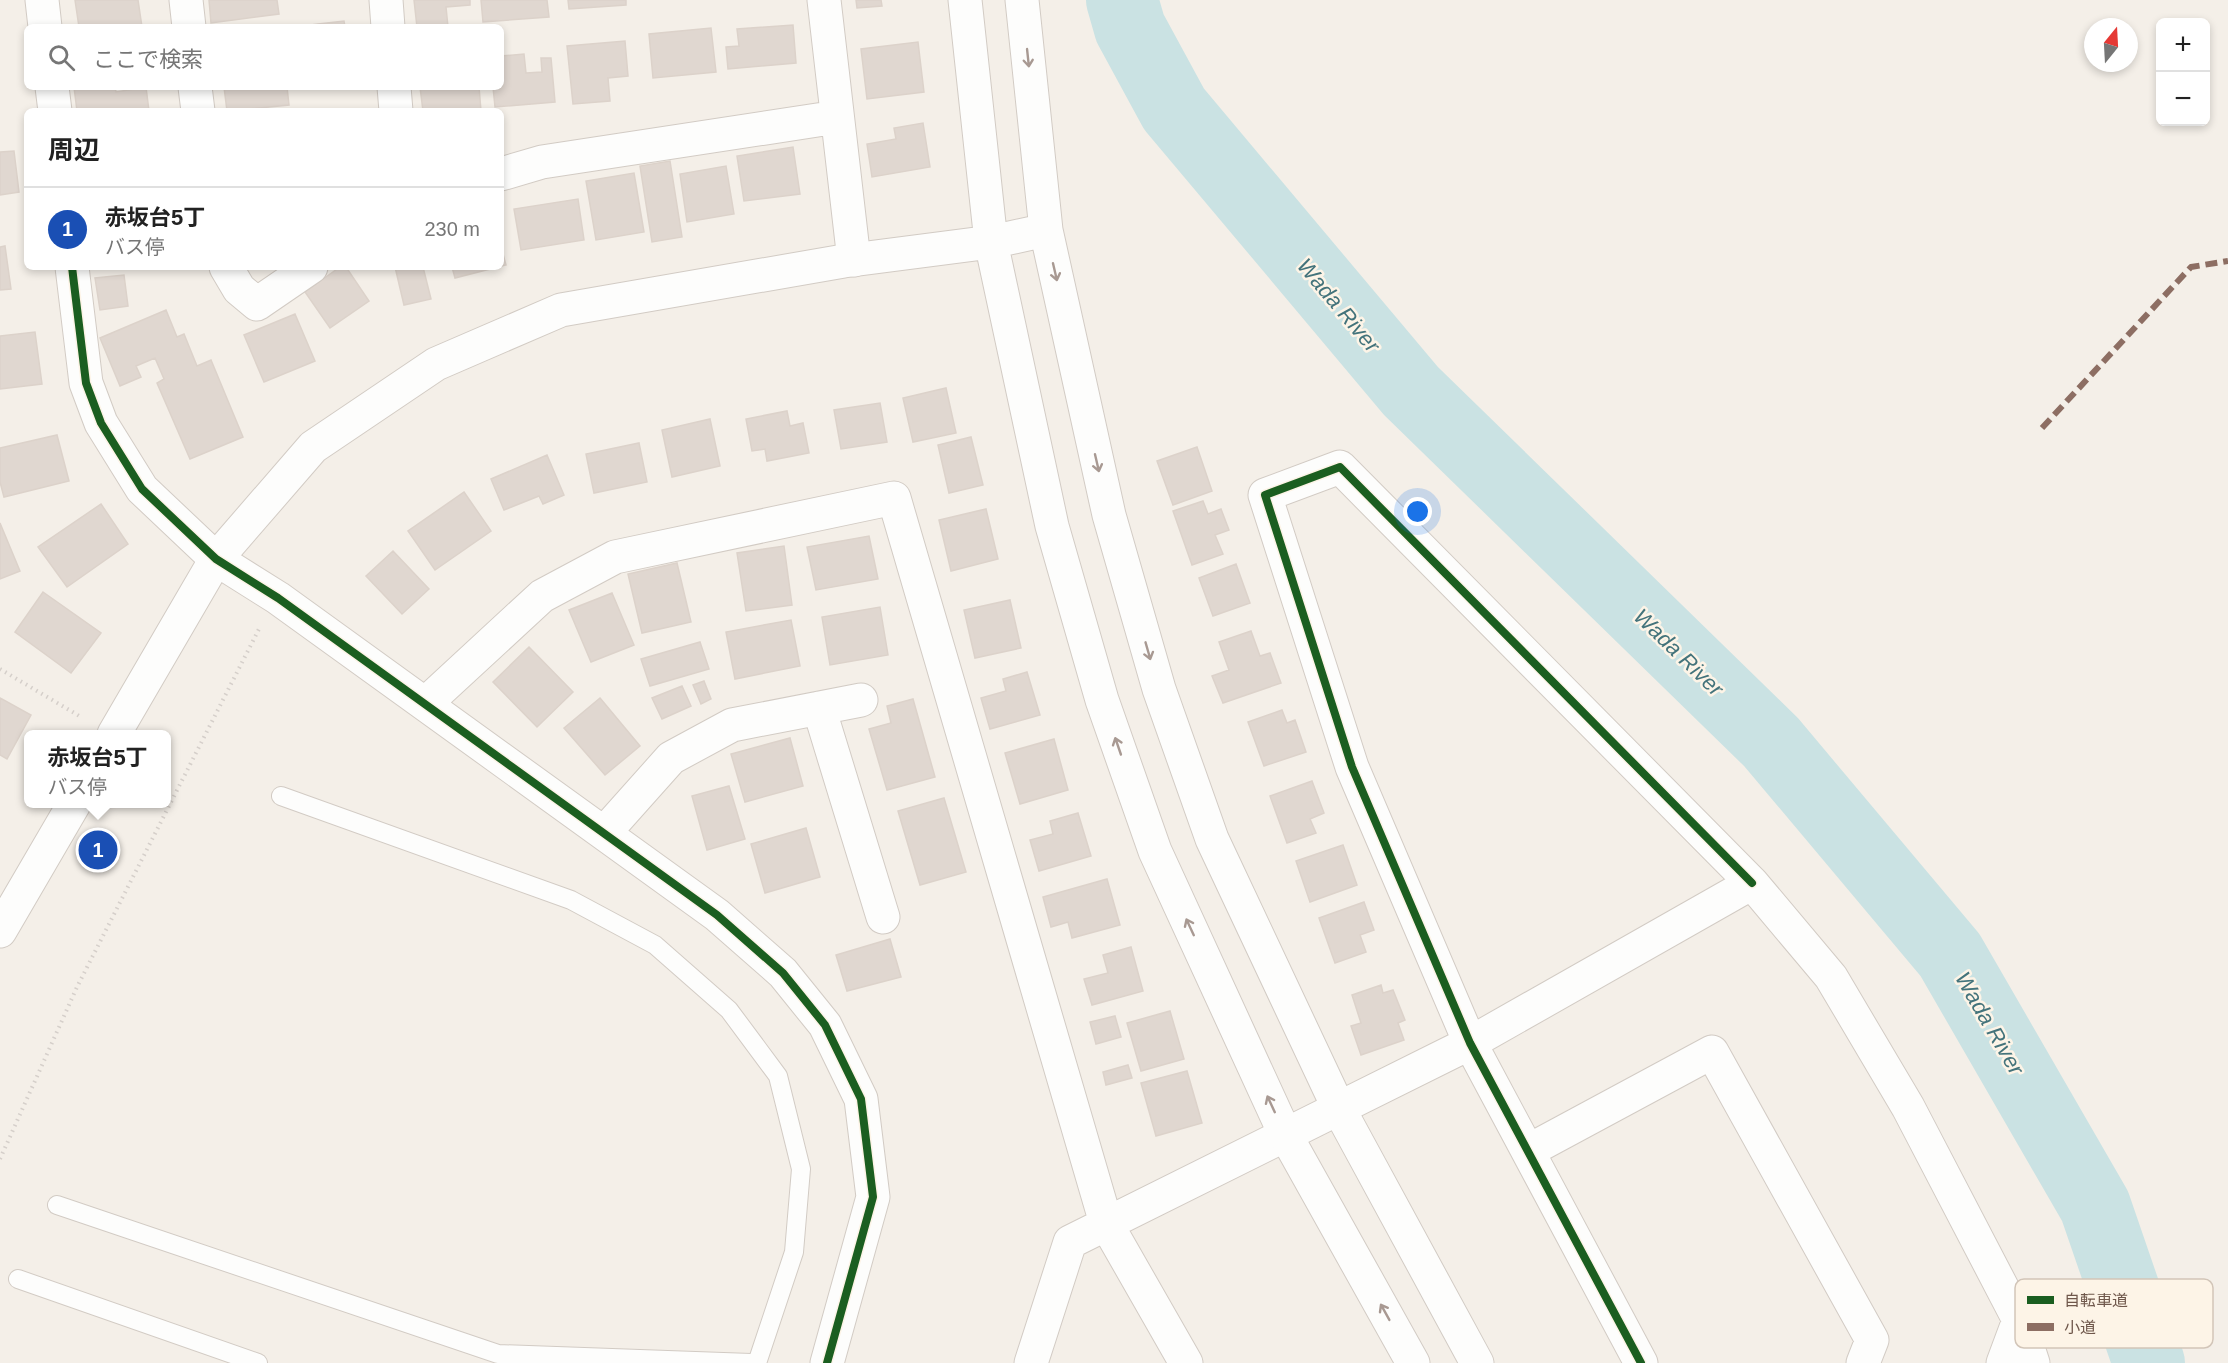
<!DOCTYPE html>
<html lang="ja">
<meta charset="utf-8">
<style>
body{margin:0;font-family:Helvetica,"Noto Sans JP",sans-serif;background:#f2f2f2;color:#222}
.controls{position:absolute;right:18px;top:18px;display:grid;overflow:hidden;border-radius:9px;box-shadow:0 3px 9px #0003}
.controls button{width:54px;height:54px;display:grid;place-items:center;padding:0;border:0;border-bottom:2px solid #e0e0e0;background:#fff;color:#222;font:30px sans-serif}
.compass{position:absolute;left:2084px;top:18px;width:54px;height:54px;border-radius:50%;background:#fff;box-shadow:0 3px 9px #0003;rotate:18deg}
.you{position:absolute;left:1418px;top:512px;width:21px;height:21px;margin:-15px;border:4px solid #fff;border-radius:50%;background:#1a73e8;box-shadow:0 0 0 9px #1a73e833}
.badge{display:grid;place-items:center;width:39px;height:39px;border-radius:50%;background:#ea580c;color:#fff;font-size:20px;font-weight:700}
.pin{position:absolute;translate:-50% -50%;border:3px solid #fff;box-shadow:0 2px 6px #0006}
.popup{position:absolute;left:24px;top:730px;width:147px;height:78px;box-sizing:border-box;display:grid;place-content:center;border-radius:9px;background:#fff;filter:drop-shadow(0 2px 4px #0005);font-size:20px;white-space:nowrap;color:#767676}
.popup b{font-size:22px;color:#222}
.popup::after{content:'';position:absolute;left:50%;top:100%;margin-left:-12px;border:12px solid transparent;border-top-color:#fff}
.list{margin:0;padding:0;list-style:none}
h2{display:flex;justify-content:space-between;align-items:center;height:78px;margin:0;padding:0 24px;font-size:26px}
h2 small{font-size:20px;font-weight:400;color:#767676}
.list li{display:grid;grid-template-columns:39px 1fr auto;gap:18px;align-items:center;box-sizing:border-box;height:84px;padding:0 24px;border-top:2px solid #e0e0e0}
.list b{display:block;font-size:22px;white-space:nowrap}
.list p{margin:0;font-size:20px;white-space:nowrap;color:#767676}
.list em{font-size:20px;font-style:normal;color:#767676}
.icon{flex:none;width:33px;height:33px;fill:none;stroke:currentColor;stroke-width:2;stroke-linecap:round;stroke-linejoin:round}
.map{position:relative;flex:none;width:2228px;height:1363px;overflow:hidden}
.search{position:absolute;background:#fff;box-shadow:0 3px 9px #0003;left:24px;top:24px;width:480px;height:66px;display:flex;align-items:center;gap:15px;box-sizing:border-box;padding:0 21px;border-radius:9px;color:#767676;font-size:22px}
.panel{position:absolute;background:#fff;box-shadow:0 3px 9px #0003;left:24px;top:108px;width:480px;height:162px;border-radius:9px}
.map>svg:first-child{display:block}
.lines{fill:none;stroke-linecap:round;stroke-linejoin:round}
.river{stroke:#cae2e3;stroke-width:72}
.building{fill:#e0d7d0;stroke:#dcd2ca;stroke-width:1.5}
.service-casing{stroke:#d2cbc4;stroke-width:20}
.minor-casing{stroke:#d2cbc4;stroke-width:35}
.tertiary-casing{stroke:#d2cbc4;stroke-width:35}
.path{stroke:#d5cfca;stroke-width:4;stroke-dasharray:1.5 4.5;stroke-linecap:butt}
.service{stroke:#fdfdfc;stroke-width:18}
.minor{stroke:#fdfdfc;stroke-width:33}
.tertiary{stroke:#fdfdfc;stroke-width:33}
.quiet{stroke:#8d6e63;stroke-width:6;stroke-dasharray:12 6;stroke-linecap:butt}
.cycleway-casing{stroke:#fdf4e7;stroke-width:11}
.cycleway{stroke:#1b5e20;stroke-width:8}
.oneway{stroke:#a89992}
.labels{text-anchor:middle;stroke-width:5;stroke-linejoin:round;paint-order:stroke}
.water-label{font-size:22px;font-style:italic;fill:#43737b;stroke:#fdf4e7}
.key{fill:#fdf4e7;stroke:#d2c5b8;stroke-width:1.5}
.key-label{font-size:16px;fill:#6f574b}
</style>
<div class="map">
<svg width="2228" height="1363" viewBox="0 0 2228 1363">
<rect width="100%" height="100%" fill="#f4efe8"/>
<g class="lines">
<!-- river -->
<path class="river" d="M 1122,0 L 1130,28 L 1174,109 L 1411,391 L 1771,742 L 1950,955 L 2095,1206 L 2149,1363"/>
</g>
<!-- building -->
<path class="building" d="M 75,0 L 138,0 L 142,27 L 79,27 Z
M 209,0 L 277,0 L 279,14 L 211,23 Z
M 414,0 L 470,0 L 470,5 L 446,7 L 448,27 L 417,27 Z
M 481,0 L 547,0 L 549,17 L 483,22 Z
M 568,0 L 626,0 L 626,5 L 569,9 Z
M 856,0 L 881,0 L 882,6 L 857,8 Z
M 344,21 L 345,27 L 296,27 L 318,24 Z
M 793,25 L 796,63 L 728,69 L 726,47 L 739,46 L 737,29 Z
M 711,28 L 716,72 L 653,78 L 649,34 Z
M 625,41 L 628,76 L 608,78 L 610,101 L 573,104 L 567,46 Z
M 918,42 L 924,92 L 867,99 L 861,49 Z
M 524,54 L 526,73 L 542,72 L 541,58 L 551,58 L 555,102 L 495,107 L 493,87 L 501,87 L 501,56 Z
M 74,87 L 115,87 L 116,92 L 146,87 L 149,111 L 77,111 Z
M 224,87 L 287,87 L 289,105 L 227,111 Z
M 420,87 L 479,87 L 481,111 L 423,111 Z
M 923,123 L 930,167 L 872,177 L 867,144 L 896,139 L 894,128 Z
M 793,147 L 800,194 L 744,201 L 737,156 Z
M 14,151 L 19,192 L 0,195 L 0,152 Z
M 670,161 L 682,237 L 652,242 L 640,166 Z
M 726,166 L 734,214 L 687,222 L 680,174 Z
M 634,173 L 644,232 L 596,240 L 586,181 Z
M 578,199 L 584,240 L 521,250 L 514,209 Z
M 5,246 L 11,289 L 0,290 L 0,247 Z
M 501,247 L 506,265 L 501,266 Z
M 340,267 L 346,267 L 369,301 L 330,328 L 305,292 Z
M 395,267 L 423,267 L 431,299 L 404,305 Z
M 452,267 L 498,267 L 455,278 Z
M 124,275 L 128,306 L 100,310 L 95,278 Z
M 166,310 L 177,337 L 184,334 L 197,366 L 211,360 L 243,437 L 190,459 L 157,383 L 164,379 L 155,358 L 136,366 L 141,377 L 120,386 L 100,338 Z
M 295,314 L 315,361 L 264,382 L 244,335 Z
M 35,332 L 42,384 L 0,389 L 0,336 Z
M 946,388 L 956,433 L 913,442 L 903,398 Z
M 880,403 L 887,442 L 841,449 L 834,410 Z
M 787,411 L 790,426 L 803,423 L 809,453 L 767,461 L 765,449 L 752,451 L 746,419 Z
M 710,419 L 720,466 L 672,477 L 662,430 Z
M 57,435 L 69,481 L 4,497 L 0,482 L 0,448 Z
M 971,437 L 983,485 L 949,493 L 938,445 Z
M 639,443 L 647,482 L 594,493 L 586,454 Z
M 1197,447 L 1212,491 L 1173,505 L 1157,461 Z
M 547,455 L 564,495 L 543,504 L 539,496 L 504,510 L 491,479 Z
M 464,492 L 491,531 L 435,570 L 408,531 Z
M 1203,501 L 1208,514 L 1221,509 L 1229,530 L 1215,535 L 1223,554 L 1192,565 L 1173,511 Z
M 101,504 L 128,544 L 67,587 L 38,547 Z
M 986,509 L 998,559 L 951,571 L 939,520 Z
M 0,523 L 20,571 L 0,579 Z
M 869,536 L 878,579 L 816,590 L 807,547 Z
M 784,546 L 792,605 L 746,611 L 737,553 Z
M 393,551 L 429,589 L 402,614 L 366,576 Z
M 677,563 L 691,622 L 642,633 L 628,574 Z
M 1236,564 L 1250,603 L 1213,616 L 1199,578 Z
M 43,592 L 101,633 L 71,673 L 15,632 Z
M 612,593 L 634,645 L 591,662 L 569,610 Z
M 1010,600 L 1021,648 L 975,658 L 964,610 Z
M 880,607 L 888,655 L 830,665 L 822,617 Z
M 791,620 L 800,666 L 735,679 L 726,632 Z
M 1251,631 L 1260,656 L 1270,653 L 1281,683 L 1223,703 L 1212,676 L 1229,670 L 1219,642 Z
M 700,642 L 709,669 L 650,686 L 641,659 Z
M 529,647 L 573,692 L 537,727 L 493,682 Z
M 1027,672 L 1040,715 L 990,729 L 981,698 L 1006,691 L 1003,679 Z
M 704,681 L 711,699 L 701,704 L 693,685 Z
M 682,686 L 691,706 L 662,719 L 652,698 Z
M 0,698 L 31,715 L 7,759 L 0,755 Z
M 600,698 L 640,746 L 605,775 L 564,728 Z
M 913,699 L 935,777 L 887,790 L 869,729 L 891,723 L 887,706 Z
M 1282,710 L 1287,723 L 1295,720 L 1306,752 L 1264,766 L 1248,722 Z
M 790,738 L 803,786 L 745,802 L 731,754 Z
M 1054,739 L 1068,790 L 1020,804 L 1005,753 Z
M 1312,781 L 1324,813 L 1310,819 L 1316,833 L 1287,843 L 1270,796 Z
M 729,786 L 745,839 L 707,850 L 692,796 Z
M 944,798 L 966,872 L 920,885 L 898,811 Z
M 1078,813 L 1091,856 L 1039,871 L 1030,840 L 1053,834 L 1050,821 Z
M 806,828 L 820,877 L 765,893 L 751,844 Z
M 1343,845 L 1357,885 L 1310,902 L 1296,861 Z
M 1107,879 L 1120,925 L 1072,938 L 1068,922 L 1051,927 L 1043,897 Z
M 1364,902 L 1374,930 L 1360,935 L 1366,952 L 1335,963 L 1319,918 Z
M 890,939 L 901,977 L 847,991 L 836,955 Z
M 1131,947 L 1143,991 L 1092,1005 L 1084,979 L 1108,973 L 1103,955 Z
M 1381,985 L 1383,993 L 1393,990 L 1405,1020 L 1398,1023 L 1404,1040 L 1361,1055 L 1351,1026 L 1361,1023 L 1352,995 Z
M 1170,1011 L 1184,1059 L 1141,1071 L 1127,1023 Z
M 1115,1016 L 1121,1037 L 1096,1044 L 1090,1022 Z
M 1128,1065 L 1132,1078 L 1106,1085 L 1103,1072 Z
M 1187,1071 L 1202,1123 L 1156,1136 L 1141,1083 Z"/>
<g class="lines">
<defs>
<path id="service" d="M 281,796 L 571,900 L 655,945 L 729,1010 L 778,1076 L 801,1169 L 794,1252 L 757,1363
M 57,1205 L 498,1354 L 751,1363
M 18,1279 L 258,1363"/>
<path id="minor" d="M 42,0 L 45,27
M 186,0 L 189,27
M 386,0 L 388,27
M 824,0 L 854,260
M 52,87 L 55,111
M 195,87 L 198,111
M 394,87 L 396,111
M 501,174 L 542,162 L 837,117
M 72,267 L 86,383 L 101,423 L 142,489 L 216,559 L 278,598 L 717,915 L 783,973 L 825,1025 L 861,1099 L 873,1197 L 827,1363
M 226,267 L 239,289 L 257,304 L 311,267
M 425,704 L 542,596 L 615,557 L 894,498 L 1106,1223 L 1186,1363
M 819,708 L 883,917
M 605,832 L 671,758 L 732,725 L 861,700
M 1528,1151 L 1712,1052 L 1872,1340 L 1863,1363
M 2019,1320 L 2033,1363
M 1031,1363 L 1070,1242 L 1470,1043 L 1752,883 L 1831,977 L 1908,1107 L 2019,1320 L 2003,1363
M 1641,1363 L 1470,1043 L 1352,767 L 1265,495 L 1340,467 L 1752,883"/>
<path id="tertiary" d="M 965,0 L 991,242 L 1052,526 L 1102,700 L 1155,851 L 1285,1134 L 1413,1363
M 1022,0 L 1046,230 L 1109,515 L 1159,689 L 1212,839 L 1339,1109 L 1477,1363
M 114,734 L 216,559 L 313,447 L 436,364 L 561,310 L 844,261 L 991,242 L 1046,230
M 0,931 L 74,804"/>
</defs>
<!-- service casing -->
<use href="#service" class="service-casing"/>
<!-- minor casing -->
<use href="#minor" class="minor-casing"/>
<!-- tertiary casing -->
<use href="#tertiary" class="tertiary-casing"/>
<!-- path -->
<path class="path" d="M 0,669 L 81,717
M 0,1159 L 77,987 L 259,629"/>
<!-- service -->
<use href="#service" class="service"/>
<!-- minor -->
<use href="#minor" class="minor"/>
<!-- tertiary -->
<use href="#tertiary" class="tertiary"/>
<!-- quiet -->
<path class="quiet" d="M 2042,428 L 2191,267 L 2228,261"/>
<defs>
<path id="cycleway" d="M 72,267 L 86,383 L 101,423 L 142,489 L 216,559 L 278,598 L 717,915 L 783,973 L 825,1025 L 861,1099 L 873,1197 L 827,1363
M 1641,1363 L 1470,1043 L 1352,767 L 1265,495 L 1340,467 L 1752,883"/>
</defs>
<!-- cycleway casing -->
<use href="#cycleway" class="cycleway-casing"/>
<!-- cycleway -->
<use href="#cycleway" class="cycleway"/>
</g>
<!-- one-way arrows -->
<defs><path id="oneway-shaft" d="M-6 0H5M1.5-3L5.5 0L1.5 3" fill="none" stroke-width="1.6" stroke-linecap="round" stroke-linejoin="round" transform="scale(1.5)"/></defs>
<g class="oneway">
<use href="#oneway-shaft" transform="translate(1028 58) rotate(84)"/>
<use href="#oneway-shaft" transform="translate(1055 272) rotate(77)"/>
<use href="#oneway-shaft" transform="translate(1097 463) rotate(77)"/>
<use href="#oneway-shaft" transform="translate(1148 651) rotate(74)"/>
<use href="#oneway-shaft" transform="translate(1118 746) rotate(-109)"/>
<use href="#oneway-shaft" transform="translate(1190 927) rotate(-115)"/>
<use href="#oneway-shaft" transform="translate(1271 1104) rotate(-115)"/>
<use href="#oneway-shaft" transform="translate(1385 1312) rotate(-119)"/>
</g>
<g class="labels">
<!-- water labels -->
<g class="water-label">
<text transform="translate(1339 305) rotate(50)" y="8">Wada River</text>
<text transform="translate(1679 652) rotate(44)" y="8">Wada River</text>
<text transform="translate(1990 1023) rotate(60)" y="8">Wada River</text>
</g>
</g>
<!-- legend -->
<rect x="2015" y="1279" width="198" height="69" rx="9" class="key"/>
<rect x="2027" y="1296" width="27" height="8" fill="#1b5e20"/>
<rect x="2027" y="1323" width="27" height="8" fill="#8d6e63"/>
<g class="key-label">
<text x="2064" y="1306">自転車道</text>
<text x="2064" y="1333">小道</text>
</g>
</svg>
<div class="controls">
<button>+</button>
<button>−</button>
</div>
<svg class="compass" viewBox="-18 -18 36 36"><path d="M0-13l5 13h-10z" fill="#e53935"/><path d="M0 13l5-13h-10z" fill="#767676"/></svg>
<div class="you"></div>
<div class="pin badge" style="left:98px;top:850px;background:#1a4fb4">1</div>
<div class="popup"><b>赤坂台5丁</b>バス停</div>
<div class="search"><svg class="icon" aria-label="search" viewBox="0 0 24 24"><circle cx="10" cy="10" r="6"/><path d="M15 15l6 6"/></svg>ここで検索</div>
<section class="panel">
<h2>周辺<small></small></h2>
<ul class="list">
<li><span class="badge" style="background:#1a4fb4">1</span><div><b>赤坂台5丁</b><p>バス停</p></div><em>230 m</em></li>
</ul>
</section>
</div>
